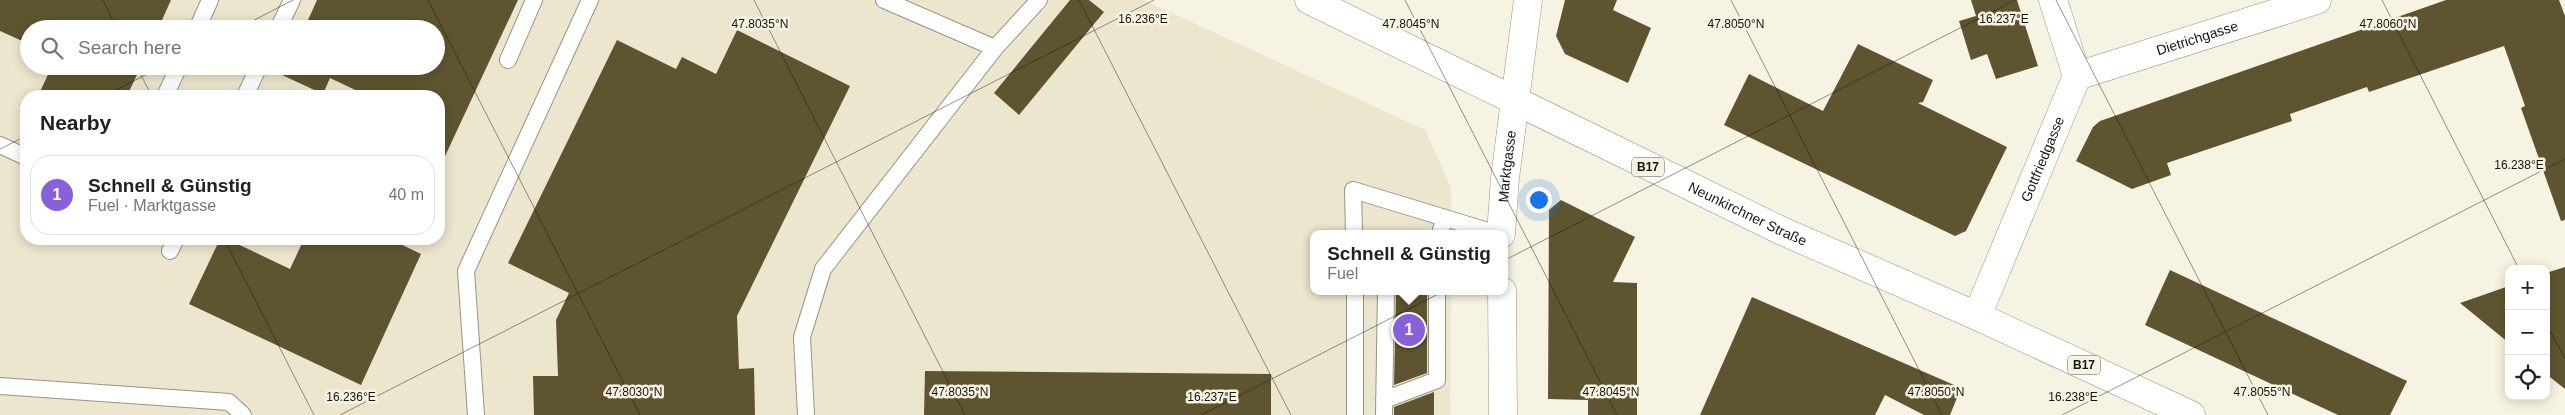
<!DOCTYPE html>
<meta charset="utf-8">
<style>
body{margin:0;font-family:Arial,sans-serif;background:#f6f6f6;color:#222}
.controls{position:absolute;right:15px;bottom:15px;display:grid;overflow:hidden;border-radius:10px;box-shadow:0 2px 12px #0003}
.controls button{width:45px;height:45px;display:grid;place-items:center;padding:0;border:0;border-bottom:1px solid #e0e0e0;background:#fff;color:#222;font:25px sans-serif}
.you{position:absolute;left:1538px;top:199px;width:18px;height:18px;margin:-12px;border:4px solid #fff;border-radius:50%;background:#1a73e8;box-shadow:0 0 0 8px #1a73e833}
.badge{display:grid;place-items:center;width:32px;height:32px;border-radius:50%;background:#8760da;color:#fff;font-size:16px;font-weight:700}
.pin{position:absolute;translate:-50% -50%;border:2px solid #fff;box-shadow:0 1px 5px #0006}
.popup{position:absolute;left:1310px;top:230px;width:198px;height:65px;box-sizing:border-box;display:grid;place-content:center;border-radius:10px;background:#fff;filter:drop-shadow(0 1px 4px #0005);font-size:16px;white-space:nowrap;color:#767676}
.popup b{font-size:19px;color:#222}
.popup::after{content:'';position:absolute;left:50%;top:100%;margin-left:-10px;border:10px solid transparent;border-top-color:#fff}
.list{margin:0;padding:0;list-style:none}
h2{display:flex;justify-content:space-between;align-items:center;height:65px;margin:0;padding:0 20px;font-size:21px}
h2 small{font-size:16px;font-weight:400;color:#767676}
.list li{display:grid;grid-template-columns:32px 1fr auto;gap:15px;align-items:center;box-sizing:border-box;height:80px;margin:0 10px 10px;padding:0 10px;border:1px solid #e0e0e0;border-radius:20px}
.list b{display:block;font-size:19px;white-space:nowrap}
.list p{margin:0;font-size:16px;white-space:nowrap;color:#767676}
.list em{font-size:16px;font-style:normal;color:#767676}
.icon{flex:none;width:28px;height:28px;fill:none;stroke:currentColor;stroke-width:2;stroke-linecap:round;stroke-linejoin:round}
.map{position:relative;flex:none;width:2565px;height:415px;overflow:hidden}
.search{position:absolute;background:#fff;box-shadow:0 2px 12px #0003;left:20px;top:20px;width:425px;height:55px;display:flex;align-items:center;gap:12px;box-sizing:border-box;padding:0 18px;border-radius:28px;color:#767676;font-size:19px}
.panel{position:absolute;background:#fff;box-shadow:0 2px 12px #0003;left:20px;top:90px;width:425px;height:155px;border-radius:20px}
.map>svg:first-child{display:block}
.built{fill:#ece6ce;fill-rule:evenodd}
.building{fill:#5e5530}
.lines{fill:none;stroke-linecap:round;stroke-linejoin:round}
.lane-casing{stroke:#979484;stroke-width:18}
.street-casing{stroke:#979484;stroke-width:29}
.primary-casing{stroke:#979484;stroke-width:29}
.lane{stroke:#fff;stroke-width:16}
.street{stroke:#fff;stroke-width:28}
.primary{stroke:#fff;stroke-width:28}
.ticks{fill:none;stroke:#17150f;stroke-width:1;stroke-opacity:0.45}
.labels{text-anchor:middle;stroke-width:5;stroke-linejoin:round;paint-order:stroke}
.shield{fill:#f7f3e2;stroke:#5a584e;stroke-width:1}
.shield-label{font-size:12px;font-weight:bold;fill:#17150f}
.street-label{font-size:14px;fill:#17150f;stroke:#f7f3e2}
.ticks-label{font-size:12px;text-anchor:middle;fill:#17150f;stroke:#f7f3e2;stroke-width:5;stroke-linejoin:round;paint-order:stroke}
</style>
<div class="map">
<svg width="2565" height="415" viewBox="0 0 2565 415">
<rect width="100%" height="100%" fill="#f7f3e2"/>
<!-- built -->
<path class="built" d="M 0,0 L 1144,0 L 1425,130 L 1451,188 L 1451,234 L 1314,234 L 1314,291 L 1451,291 L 1450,415 L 0,415 ZM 29,29 L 436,29 L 436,66 L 29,66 ZM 26,96 L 439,96 L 439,239 L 26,239 Z"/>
<!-- building -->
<path class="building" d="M 0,0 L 171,0 L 158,29 L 29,29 L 29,44 L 0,31 Z
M 317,0 L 518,0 L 439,169 L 439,96 L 368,96 L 330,78 L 323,94 L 282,75 L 286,66 L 436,66 L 436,29 L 304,29 Z
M 1070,0 L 1089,0 L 1104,12 L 1019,115 L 994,93 Z
M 1565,0 L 1617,0 L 1613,10 L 1651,28 L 1628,83 L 1565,54 L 1556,36 Z
M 1971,0 L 2017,0 L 2038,66 L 1996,79 L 1987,54 L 1971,60 L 1959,21 L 1976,16 Z
M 2446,0 L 2559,0 L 2565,16 L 2565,220 L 2561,221 L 2521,108 L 2525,106 L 2504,46 L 2369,92 L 2367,87 L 2290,114 L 2292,121 L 2167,163 L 2171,175 L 2132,189 L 2076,161 L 2093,127 L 2100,121 Z
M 737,30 L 850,86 L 737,316 L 739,369 L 754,368 L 755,415 L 534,415 L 533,376 L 558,376 L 556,320 L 569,293 L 508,263 L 617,40 L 676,69 L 682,57 L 716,74 Z
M 1858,44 L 1933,80 L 1923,102 L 1918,103 L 2007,147 L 1966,231 L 1955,236 L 1724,125 L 1749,74 L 1823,111 Z
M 52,66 L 141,66 L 127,96 L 38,96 Z
M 1561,200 L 1635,237 L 1613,282 L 1637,283 L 1637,415 L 1588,415 L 1588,400 L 1548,399 L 1549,210 Z
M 220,239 L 227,239 L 290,269 L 304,239 L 390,239 L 421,254 L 361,385 L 189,304 Z
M 2565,267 L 2565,389 L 2546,374 L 2546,273 Z
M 2170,270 L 2407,381 L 2390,415 L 2338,415 L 2145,325 Z
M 2509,286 L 2509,343 L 2460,303 Z
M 1396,291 L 1427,291 L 1427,373 L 1394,385 Z
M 1752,297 L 1961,388 L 1950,415 L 1924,415 L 1885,395 L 1875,415 L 1700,415 Z
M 925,371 L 1271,374 L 1271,415 L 924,415 Z
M 1434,392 L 1434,415 L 1394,415 L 1394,407 Z"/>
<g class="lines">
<defs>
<path id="lane" d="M 884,0 L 995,48
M 197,29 L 210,0
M 278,29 L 292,0
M 508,60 L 534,0
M 165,96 L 179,66
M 245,96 L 259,66
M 0,145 L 26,157
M 1354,234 L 1353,190 L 1498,234
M 1440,234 L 1444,218
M 170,251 L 176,239
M 1355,291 L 1355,415
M 0,386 L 229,402 L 243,415
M 1384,400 L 1437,380 L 1437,291
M 476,415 L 466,271 L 590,0
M 806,415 L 802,337 L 823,269 L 995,48 L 1039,0
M 1384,415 L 1386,291"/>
<g id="street">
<path id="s1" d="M 2077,76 L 2317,0"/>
<path id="s2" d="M 1501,234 L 1505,178 L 1528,0"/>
<path d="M 1502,291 L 1503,415"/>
<path id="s3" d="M 1977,316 L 2077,76 L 2053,0"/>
</g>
<g id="primary">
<path id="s4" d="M 1309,0 L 1782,231 L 1977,316 L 2191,415"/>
</g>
</defs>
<!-- lane casing -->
<use href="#lane" class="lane-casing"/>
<!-- street casing -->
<use href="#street" class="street-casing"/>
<!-- primary casing -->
<use href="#primary" class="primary-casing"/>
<!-- lane -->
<use href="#lane" class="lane"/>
<!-- street -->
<use href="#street" class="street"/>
<!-- primary -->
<use href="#primary" class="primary"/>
</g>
<!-- ticks -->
<path class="ticks" d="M 103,0 L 117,29M 428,0 L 640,415M 754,0 L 965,415M 1079,0 L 1291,415M 1405,0 L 1617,415M 1731,0 L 1942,415M 2056,0 L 2268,415M 2382,0 L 2519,269M 237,29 L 293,0M 136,66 L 152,96M 104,96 L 163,66M 0,149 L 26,136M 224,239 L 314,415M 2546,323 L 2565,359M 340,415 L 1154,0M 1201,415 L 2015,0M 2062,415 L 2565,159"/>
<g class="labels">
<!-- shield labels -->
<g class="shield">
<rect x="1632" y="157.5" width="32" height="19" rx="4"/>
<rect x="2068" y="355.5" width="32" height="19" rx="4"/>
</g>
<g class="shield-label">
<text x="1648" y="171">B17</text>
<text x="2084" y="369">B17</text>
</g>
<!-- street labels -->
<g class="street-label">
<text dy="5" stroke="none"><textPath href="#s1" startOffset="126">Dietrichgasse</textPath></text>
<text dy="5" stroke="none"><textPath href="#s3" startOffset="170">Gottfriedgasse</textPath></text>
<text dy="5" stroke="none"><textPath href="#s2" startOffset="68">Marktgasse</textPath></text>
<text dy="5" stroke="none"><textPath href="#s4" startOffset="488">Neunkirchner Straße</textPath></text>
</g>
</g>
<g class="ticks-label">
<text x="1143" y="23">16.236°E</text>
<text x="2004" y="23">16.237°E</text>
<text x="760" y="28">47.8035°N</text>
<text x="1411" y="28">47.8045°N</text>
<text x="1736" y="28">47.8050°N</text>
<text x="2388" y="28">47.8060°N</text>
<text x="2519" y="169">16.238°E</text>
<text x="634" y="396">47.8030°N</text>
<text x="960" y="396">47.8035°N</text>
<text x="1611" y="396">47.8045°N</text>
<text x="1936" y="396">47.8050°N</text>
<text x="2262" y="396">47.8055°N</text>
<text x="351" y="401">16.236°E</text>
<text x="1212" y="401">16.237°E</text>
<text x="2073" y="401">16.238°E</text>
</g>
</svg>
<div class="controls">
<button>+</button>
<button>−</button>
<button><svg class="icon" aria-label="locate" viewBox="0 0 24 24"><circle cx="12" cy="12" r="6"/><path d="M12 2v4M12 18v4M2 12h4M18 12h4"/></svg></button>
</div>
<div class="you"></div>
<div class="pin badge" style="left:1409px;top:330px">1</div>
<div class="popup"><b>Schnell &amp; Günstig</b>Fuel</div>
<div class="search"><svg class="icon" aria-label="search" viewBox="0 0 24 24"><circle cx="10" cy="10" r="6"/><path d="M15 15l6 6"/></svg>Search here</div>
<section class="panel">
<h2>Nearby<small></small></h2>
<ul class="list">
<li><span class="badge">1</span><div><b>Schnell &amp; Günstig</b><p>Fuel · Marktgasse</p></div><em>40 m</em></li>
</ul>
</section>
</div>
